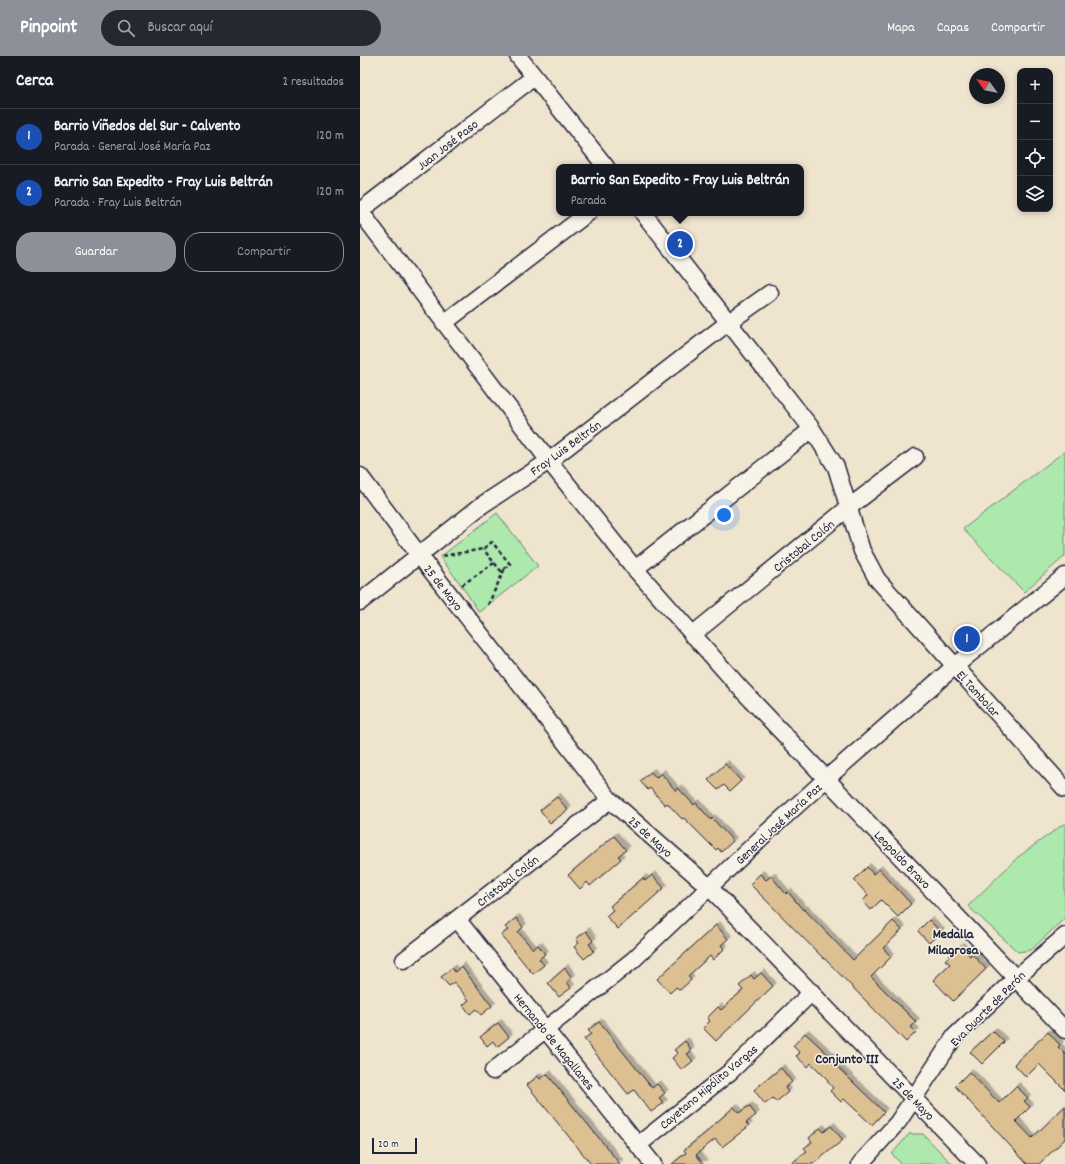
<!DOCTYPE html>
<html lang="es">
<meta charset="utf-8">
<style>
body{margin:0;font-family:Dekko,sans-serif;background:#242831;color:#f1f3f6}
.controls{position:absolute;right:12px;top:12px;display:grid;overflow:hidden;border-radius:8px;box-shadow:0 2px 6px #0003}
.controls button{width:36px;height:36px;display:grid;place-items:center;padding:0;border:0;border-bottom:1px solid #363941;background:#171b24;color:#f1f3f6;font:20px sans-serif}
.compass{position:absolute;left:609px;top:12px;width:36px;height:36px;border-radius:50%;background:#171b24;box-shadow:0 2px 6px #0003;rotate:303deg}
.scale{position:absolute;left:12px;bottom:10px;width:45px;box-sizing:border-box;padding-left:4px;border:2px solid #22223b;border-top:0;font-size:11px;line-height:14px;white-space:nowrap;color:#22223b;-webkit-text-stroke:3px #f7f3e8;paint-order:stroke}
.you{position:absolute;left:364px;top:459px;width:14px;height:14px;margin:-10px;border:3px solid #fff;border-radius:50%;background:#1a73e8;box-shadow:0 0 0 6px #1a73e833}
.badge{display:grid;place-items:center;width:26px;height:26px;border-radius:50%;background:#8c9099;color:#fff;font-size:13px;font-weight:700}
.pin{position:absolute;translate:-50% -50%;border:2px solid #fff;box-shadow:0 1px 4px #0006}
.popup{position:absolute;left:196px;top:108px;width:248px;height:52px;box-sizing:border-box;display:grid;place-content:center;border-radius:8px;background:#171b24;filter:drop-shadow(0 1px 3px #0005);font-size:13px;white-space:nowrap;color:#9ea1a6}
.popup b{font-size:15px;color:#f1f3f6}
.popup::after{content:'';position:absolute;left:50%;top:100%;margin-left:-8px;border:8px solid transparent;border-top-color:#171b24}
.list{margin:0;padding:0;list-style:none}
h2{display:flex;justify-content:space-between;align-items:center;height:52px;margin:0;padding:0 16px;font-size:17px}
h2 small{font-size:13px;font-weight:400;color:#9ea1a6}
.list li{display:grid;grid-template-columns:26px 1fr auto;gap:12px;align-items:center;box-sizing:border-box;height:56px;padding:0 16px;border-top:1px solid #363941}
.list b{display:block;font-size:15px;white-space:nowrap}
.list p{margin:0;font-size:13px;white-space:nowrap;color:#9ea1a6}
.list em{font-size:13px;font-style:normal;color:#9ea1a6}
.actions{display:flex;gap:8px;padding:12px 16px}
.actions a{flex:1;padding:9px 0;border:1px solid #8c9099;border-radius:16px;text-align:center;font-size:14px;color:#8c9099}
.actions .main{background:#8c9099;color:#fff}
.icon{flex:none;width:22px;height:22px;fill:none;stroke:currentColor;stroke-width:2;stroke-linecap:round;stroke-linejoin:round}
.map{position:relative;flex:none;width:705px;height:1108px;overflow:hidden}
header{display:flex;align-items:center;gap:24px;box-sizing:border-box;height:56px;padding:0 20px;background:#8c9099;color:#fff}
header strong{font-size:19px}
nav{display:flex;gap:22px;margin-inline-start:auto;font-size:14px}
.search{width:280px;height:36px;background:#242831;display:flex;align-items:center;gap:10px;box-sizing:border-box;padding:0 14px;border-radius:22px;color:#9ea1a6;font-size:15px}
main{display:flex}
aside{flex:1;background:#171b24}
.map>svg:first-child{display:block}
.green{fill:#ade8ad;stroke:#688574}
.building{fill:#ddc091;stroke:#22223b;filter:url(#shadow)}
.lines{fill:none;stroke-linecap:round;stroke-linejoin:round}
.minor-casing{stroke:#22223b;stroke-width:19}
.path{stroke:#22223b;stroke-width:2.5;stroke-dasharray:4 3;stroke-linecap:butt}
.minor{stroke:#f7f3e8;stroke-width:16}
.labels{text-anchor:middle;stroke-width:3;stroke-linejoin:round;paint-order:stroke}
.street-label{font-size:13px;fill:#22223b;stroke:#f7f3e8}
.neighbourhood-label{font-size:14px;font-weight:bold;fill:#22223b;stroke:#f7f3e8}
</style>
<header>
<strong>Pinpoint</strong>
<div class="search"><svg class="icon" aria-label="search" viewBox="0 0 24 24"><circle cx="10" cy="10" r="6"/><path d="M15 15l6 6"/></svg>Buscar aquí</div>
<nav><a>Mapa</a><a>Capas</a><a>Compartir</a></nav>
</header>
<main>
<aside>
<h2>Cerca<small>2 resultados</small></h2>
<ul class="list">
<li><span class="badge" style="background:#1a4fb4">1</span><div><b>Barrio Viñedos del Sur - Calvento</b><p>Parada · General José María Paz</p></div><em>120 m</em></li>
<li><span class="badge" style="background:#1a4fb4">2</span><div><b>Barrio San Expedito - Fray Luis Beltrán</b><p>Parada · Fray Luis Beltrán</p></div><em>120 m</em></li>
</ul>
<div class="actions"><a class="main">Guardar</a><a>Compartir</a></div>
</aside>
<div class="map">
<svg width="705" height="1108" viewBox="0 0 705 1108">
<defs>
<filter id="shadow"><feDropShadow dx="3.5" dy="-3.5" stdDeviation="0" flood-color="#0004"/></filter>
</defs>
<rect width="100%" height="100%" fill="#efe4ce"/>
<filter id="ink" filterUnits="userSpaceOnUse"><feTurbulence type="fractalNoise" baseFrequency=".025" numOctaves="2"/><feDisplacementMap in="SourceGraphic" scale="8" xChannelSelector="R" yChannelSelector="G"/><feConvolveMatrix kernelMatrix="1 2 1 2 8 2 1 2 1" color-interpolation-filters="sRGB"/></filter>
<g filter="url(#ink)">
<!-- green -->
<path class="green" d="M 705,395 L 705,500 L 664,536 L 603,473 Z
M 137,457 L 178,510 L 119,556 L 101,529 L 80,501 Z
M 705,767 L 705,862 L 671,894 L 658,896 L 608,850 L 658,801 Z
M 549,1078 L 563,1078 L 592,1108 L 541,1108 L 532,1098 Z"/>
<!-- building -->
<path class="building" d="M 365,708 L 381,725 L 370,735 L 364,729 L 358,734 L 348,724 Z
M 291,716 L 296,722 L 301,717 L 316,735 L 318,732 L 334,749 L 336,747 L 351,764 L 352,762 L 373,785 L 361,796 L 358,792 L 356,794 L 324,762 L 322,763 L 307,747 L 305,749 L 290,732 L 288,734 L 280,725 Z
M 197,741 L 208,754 L 190,767 L 180,754 Z
M 254,780 L 266,794 L 258,800 L 261,803 L 230,830 L 227,826 L 220,833 L 208,819 Z
M 507,811 L 513,818 L 519,813 L 551,848 L 538,861 L 521,844 L 511,854 L 503,845 L 508,839 L 494,824 Z
M 400,818 L 406,824 L 411,820 L 426,838 L 428,836 L 443,854 L 444,853 L 493,904 L 533,865 L 542,874 L 523,892 L 531,901 L 511,921 L 556,966 L 551,971 L 556,976 L 546,986 L 465,903 L 464,903 L 390,828 Z
M 292,819 L 304,832 L 258,873 L 246,860 L 253,854 L 250,850 L 283,822 L 285,825 Z
M 156,862 L 163,871 L 158,876 L 173,893 L 178,889 L 185,898 L 179,903 L 184,909 L 173,918 L 141,879 L 148,874 L 145,871 Z
M 569,864 L 581,876 L 569,887 L 558,875 Z
M 356,869 L 368,883 L 361,889 L 364,893 L 353,904 L 350,900 L 328,920 L 331,924 L 320,934 L 316,931 L 310,937 L 297,923 Z
M 226,875 L 233,885 L 229,888 L 234,895 L 224,903 L 214,891 L 219,887 L 216,883 Z
M 600,890 L 610,900 L 612,898 L 626,913 L 593,945 L 573,924 L 590,908 L 585,904 Z
M 101,910 L 132,950 L 121,959 L 116,953 L 110,958 L 103,949 L 109,944 L 94,926 L 89,930 L 81,921 L 92,912 L 95,916 Z
M 205,912 L 212,922 L 207,926 L 211,932 L 199,941 L 188,927 Z
M 401,917 L 413,930 L 356,985 L 343,972 L 350,965 L 347,962 L 358,951 L 361,954 L 383,934 L 379,930 L 391,919 L 394,923 Z
M 239,966 L 292,1032 L 297,1028 L 305,1037 L 299,1042 L 304,1047 L 291,1056 L 274,1034 L 268,1038 L 224,983 L 231,978 L 228,974 Z
M 138,967 L 149,981 L 137,991 L 133,985 L 127,990 L 120,981 Z
M 633,975 L 644,986 L 622,1008 L 610,996 Z
M 688,976 L 700,989 L 698,991 L 705,998 L 705,1034 L 679,1008 L 666,1021 L 654,1008 Z
M 445,977 L 471,1001 L 469,1003 L 524,1056 L 512,1069 L 484,1043 L 481,1046 L 470,1035 L 473,1032 L 467,1025 L 468,1024 L 451,1007 L 448,1011 L 436,1000 L 440,997 L 433,990 Z
M 325,985 L 330,992 L 330,996 L 327,998 L 333,1005 L 322,1014 L 312,1002 L 318,997 L 314,994 Z
M 421,1012 L 432,1026 L 425,1032 L 428,1036 L 416,1046 L 413,1042 L 405,1048 L 394,1034 Z
M 609,1016 L 639,1047 L 656,1030 L 668,1042 L 664,1045 L 670,1051 L 656,1065 L 672,1082 L 705,1050 L 705,1083 L 679,1108 L 667,1108 L 595,1030 Z
M 187,1018 L 208,1044 L 260,1108 L 231,1108 L 167,1029 L 178,1020 L 180,1023 Z
M 389,1050 L 396,1059 L 386,1067 L 389,1070 L 362,1091 L 355,1083 L 336,1099 L 344,1108 L 312,1108 L 326,1097 L 324,1094 L 348,1075 L 348,1074 L 374,1051 L 379,1057 Z
M 471,1070 L 483,1084 L 453,1108 L 431,1108 L 447,1095 L 444,1092 L 452,1086 L 449,1082 L 460,1072 L 464,1076 Z"/>
<g class="lines">
<defs>
<path id="minor" d="M 158,0 L 246,111
M 174,21 L 0,155 L 189,405 L 275,513 L 381,633 L 705,974
M 283,157 L 452,373 L 476,411 L 502,495 L 517,523 L 705,733
M 84,267 L 228,157
M 0,420 L 59,499 L 250,744 L 349,831 L 617,1108
M 275,513 L 452,373
M 0,546 L 122,449 L 189,405 L 369,266 L 410,237
M 332,579 L 488,452 L 555,401
M 97,863 L 293,1108
M 44,904 L 250,744
M 133,1015 L 273,904 L 403,780 L 466,723 L 595,610 L 705,520
M 278,1089 L 370,1016 L 452,936
M 500,1108 L 538,1066 L 595,980 L 656,922 L 705,880"/>
</defs>
<!-- minor casing -->
<use href="#minor" class="minor-casing"/>
<!-- path -->
<path class="path" d="M 83,500 L 123,493 L 132,486 L 150,508 L 141,515 L 123,493
M 102,529 L 134,507
M 128,549 L 145,512"/>
<!-- minor -->
<use href="#minor" class="minor"/>
</g>
</g>
<g class="labels">
<!-- street labels -->
<g class="street-label">
<text transform="translate(87 88) rotate(-38)" y="5">Juan José Paso</text>
<text transform="translate(205 391) rotate(-36)" y="5">Fray Luis Beltrán</text>
<text transform="translate(443 489) rotate(-39)" y="5">Cristobal Colón</text>
<text transform="translate(84 531) rotate(52)" y="5">25 de Mayo</text>
<text transform="translate(619 637) rotate(48)" y="5">El Tambolar</text>
<text transform="translate(418 767) rotate(-43)" y="5">General José María Paz</text>
<text transform="translate(291 780) rotate(42)" y="5">25 de Mayo</text>
<text transform="translate(543 803) rotate(46)" y="5">Leopoldo Bravo</text>
<text transform="translate(147 824) rotate(-38)" y="5">Cristobal Colón</text>
<text transform="translate(627 952) rotate(-45)" y="5">Eva Duarte de Perón</text>
<text transform="translate(195 985) rotate(51)" y="5">Hernando de Magallanes</text>
<text transform="translate(348 1030) rotate(-40)" y="5">Cayetano Hipólito Vargas</text>
<text transform="translate(554 1042) rotate(46)" y="5">25 de Mayo</text>
</g>
<!-- neighbourhood labels -->
<g class="neighbourhood-label">
<text x="593" y="882">Medalla<tspan x="593" dy="16">Milagrosa</tspan></text>
<text x="487" y="1007">Conjunto III</text>
</g>
</g>
</svg>
<div class="controls">
<button>+</button>
<button>−</button>
<button><svg class="icon" aria-label="locate" viewBox="0 0 24 24"><circle cx="12" cy="12" r="6"/><path d="M12 2v4M12 18v4M2 12h4M18 12h4"/></svg></button>
<button><svg class="icon" aria-label="layers" viewBox="0 0 24 24"><path d="M12 4l9 5-9 5-9-5zM3 14l9 5 9-5"/></svg></button>
</div>
<svg class="compass" viewBox="-18 -18 36 36"><path d="M0-13l5 13h-10z" fill="#e53935"/><path d="M0 13l5-13h-10z" fill="#9ea1a6"/></svg>
<div class="scale">20 m</div>
<div class="you"></div>
<div class="pin badge" style="left:607px;top:583px;background:#1a4fb4">1</div>
<div class="pin badge" style="left:320px;top:188px;background:#1a4fb4">2</div>
<div class="popup"><b>Barrio San Expedito - Fray Luis Beltrán</b>Parada</div>
</div>
</main>
